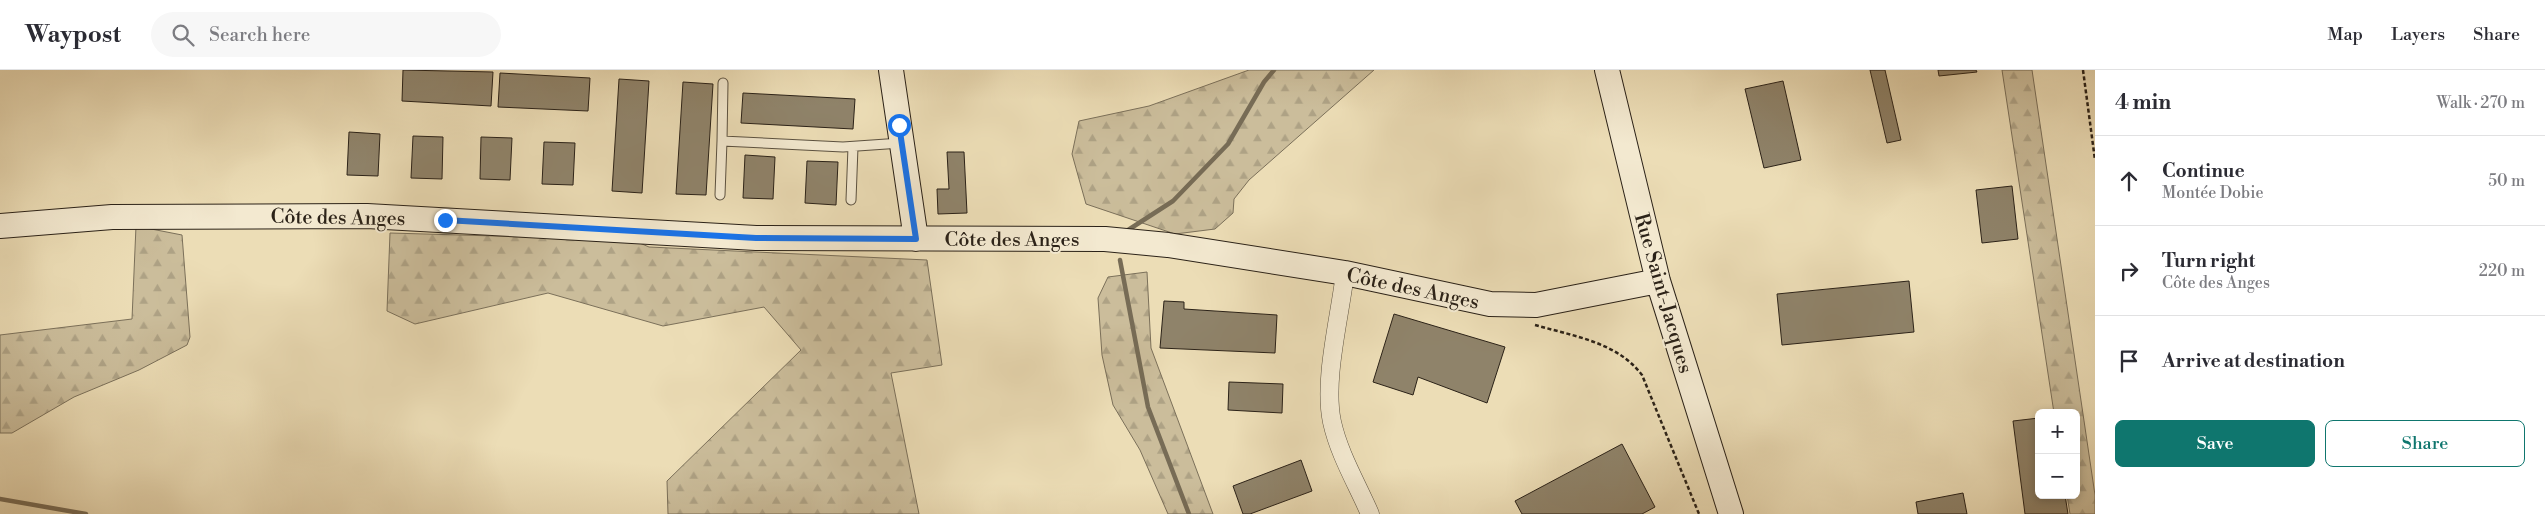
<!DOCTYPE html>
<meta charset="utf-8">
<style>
body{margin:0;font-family:"Libre Bodoni",serif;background:#f7f7f7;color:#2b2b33}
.controls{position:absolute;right:15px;bottom:15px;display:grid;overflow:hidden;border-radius:8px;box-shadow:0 2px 8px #0003}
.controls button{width:45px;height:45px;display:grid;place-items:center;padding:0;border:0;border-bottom:1px solid #e1e1e2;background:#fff;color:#2b2b33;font:25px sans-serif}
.stop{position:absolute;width:15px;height:15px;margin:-11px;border:4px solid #1a73e8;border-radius:50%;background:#fff}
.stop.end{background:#1a73e8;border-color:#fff;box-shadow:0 1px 5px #0008}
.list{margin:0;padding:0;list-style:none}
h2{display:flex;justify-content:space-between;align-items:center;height:65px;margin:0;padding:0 20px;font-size:21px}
h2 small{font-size:16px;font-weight:400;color:#7c7c81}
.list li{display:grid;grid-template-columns:32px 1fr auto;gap:15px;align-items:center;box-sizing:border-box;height:90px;padding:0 20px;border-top:1px solid #e1e1e2}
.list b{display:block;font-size:19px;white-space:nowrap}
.list p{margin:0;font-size:16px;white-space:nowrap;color:#7c7c81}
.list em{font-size:16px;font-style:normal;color:#7c7c81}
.actions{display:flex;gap:10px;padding:15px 20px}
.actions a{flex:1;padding:11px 0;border:1px solid #0f766e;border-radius:8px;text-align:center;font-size:18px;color:#0f766e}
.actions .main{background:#0f766e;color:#fff}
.icon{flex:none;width:28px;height:28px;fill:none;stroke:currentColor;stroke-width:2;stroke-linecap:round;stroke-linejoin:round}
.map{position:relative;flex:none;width:2095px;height:444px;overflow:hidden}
header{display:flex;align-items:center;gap:30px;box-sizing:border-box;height:70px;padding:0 25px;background:#fff;border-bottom:1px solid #e1e1e2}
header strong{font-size:24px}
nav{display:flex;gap:28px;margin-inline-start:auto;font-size:18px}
.search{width:350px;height:45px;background:#f7f7f7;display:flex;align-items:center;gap:12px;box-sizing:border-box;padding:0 18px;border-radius:28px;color:#7c7c81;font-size:19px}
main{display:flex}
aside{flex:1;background:#fff}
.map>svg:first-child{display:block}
.forest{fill:url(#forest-firs);stroke:#7b705a}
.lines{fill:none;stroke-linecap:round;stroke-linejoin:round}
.stream{stroke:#776c56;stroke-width:4.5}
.building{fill:#8f836a;stroke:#2b2218}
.lane-casing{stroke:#5b5140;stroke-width:11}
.street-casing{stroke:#5b5140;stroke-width:19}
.secondary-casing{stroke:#2b2218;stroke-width:26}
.path{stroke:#2b2218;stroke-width:2.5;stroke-dasharray:4 2.5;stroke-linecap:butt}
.lane{stroke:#f3e9d0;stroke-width:9}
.street{stroke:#f3e9d0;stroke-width:18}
.secondary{stroke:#f3e9d0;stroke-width:24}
.route{stroke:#1a73e8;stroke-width:6}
.labels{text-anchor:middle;stroke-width:4;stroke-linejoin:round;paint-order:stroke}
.street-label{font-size:20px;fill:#2b2218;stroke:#f3e9d0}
</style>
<header>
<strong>Waypost</strong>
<div class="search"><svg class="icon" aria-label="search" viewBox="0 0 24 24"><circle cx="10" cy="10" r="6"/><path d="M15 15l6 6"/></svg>Search here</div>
<nav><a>Map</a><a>Layers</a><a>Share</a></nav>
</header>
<main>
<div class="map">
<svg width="2095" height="444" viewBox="0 0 2095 444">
<defs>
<pattern id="forest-firs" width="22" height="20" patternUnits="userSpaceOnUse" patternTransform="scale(1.25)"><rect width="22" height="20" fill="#cbbd9b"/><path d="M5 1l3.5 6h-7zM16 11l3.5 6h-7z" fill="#aea285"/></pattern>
</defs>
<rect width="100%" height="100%" fill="#ecddb6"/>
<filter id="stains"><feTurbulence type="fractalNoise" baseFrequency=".004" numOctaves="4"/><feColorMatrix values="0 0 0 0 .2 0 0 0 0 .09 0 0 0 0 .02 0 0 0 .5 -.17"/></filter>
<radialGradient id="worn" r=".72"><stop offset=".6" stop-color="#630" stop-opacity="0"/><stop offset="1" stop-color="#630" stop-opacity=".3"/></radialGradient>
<!-- forest -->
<path class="forest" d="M 1249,0 L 1374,0 L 1249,110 L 1234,129 L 1233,143 L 1215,159 L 1175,164 L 1086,134 L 1072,84 L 1079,51 L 1149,36 Z
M 2002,0 L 2032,0 L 2095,425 L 2095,444 L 2070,444 L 2067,425 L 2076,425 L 2076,343 L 2054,343 Z
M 136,156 L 182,165 L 190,267 L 187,275 L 139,300 L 74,327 L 12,363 L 0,363 L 0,265 L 132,249 Z
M 390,163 L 633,170 L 649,177 L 927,190 L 942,295 L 891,303 L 919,444 L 668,444 L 667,411 L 801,280 L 764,237 L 663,256 L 548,223 L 415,254 L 387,241 Z
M 1147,202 L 1151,278 L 1213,444 L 1168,444 L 1140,380 L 1113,335 L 1102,285 L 1098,228 L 1108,207 Z"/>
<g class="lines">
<!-- stream -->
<path class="stream" d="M 1125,162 L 1173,131 L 1228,74 L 1264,12 L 1274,0
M 1120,190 L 1148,337 L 1189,444
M 0,429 L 86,444"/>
</g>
<!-- building -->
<path class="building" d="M 403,0 L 493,2 L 491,36 L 402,31 Z
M 1870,0 L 1885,0 L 1901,70 L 1887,73 Z
M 1938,0 L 1976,0 L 1977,2 L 1939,6 Z
M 500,3 L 590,8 L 588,41 L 498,37 Z
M 619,9 L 649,11 L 642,123 L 612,121 Z
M 1783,11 L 1801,90 L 1764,98 L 1745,19 Z
M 683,12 L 713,14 L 706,125 L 676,124 Z
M 743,23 L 855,29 L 853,59 L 741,53 Z
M 349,62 L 380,64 L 378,106 L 347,105 Z
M 413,66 L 443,67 L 442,109 L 411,108 Z
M 481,67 L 512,68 L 510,110 L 480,109 Z
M 544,72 L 575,73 L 573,115 L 542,114 Z
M 947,82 L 964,82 L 967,143 L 938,144 L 937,119 L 949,119 Z
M 745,85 L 775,87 L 773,129 L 743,128 Z
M 807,91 L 838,92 L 836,135 L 805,133 Z
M 2012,116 L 2018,169 L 1982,173 L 1976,120 Z
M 1909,211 L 1914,262 L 1782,275 L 1777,224 Z
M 1164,231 L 1184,232 L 1184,239 L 1277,245 L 1275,283 L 1160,278 Z
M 1394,244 L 1505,277 L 1487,333 L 1418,307 L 1413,325 L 1373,312 Z
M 1229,312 L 1283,314 L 1282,343 L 1228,340 Z
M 2039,348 L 2039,425 L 2065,425 L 2068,444 L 2025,444 L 2013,351 Z
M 1622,374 L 1655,437 L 1642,444 L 1522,444 L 1515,431 Z
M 1301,390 L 1312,421 L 1250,444 L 1243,444 L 1233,416 Z
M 1963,423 L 1967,444 L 1918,444 L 1916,432 Z"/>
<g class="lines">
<defs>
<path id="lane" d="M 723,13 L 722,71 L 843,77 L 901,73
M 720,125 L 722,71
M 851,130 L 853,77"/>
<path id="street" d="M 1345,203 C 1340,247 1323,310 1332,352 C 1339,384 1357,414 1370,444"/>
<path id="secondary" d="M 891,0 L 916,169
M 1607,0 L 1658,211 L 1731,444
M 0,156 L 112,147 L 367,146 L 756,168 L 1105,169 L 1168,175 L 1345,203 L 1490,234 L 1536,235 L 1658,211"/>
</defs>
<!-- lane casing -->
<use href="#lane" class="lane-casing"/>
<!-- street casing -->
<use href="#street" class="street-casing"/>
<!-- secondary casing -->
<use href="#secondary" class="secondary-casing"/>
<!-- path -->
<path class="path" d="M 2083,0 L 2095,90
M 1535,255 C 1573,266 1617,272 1642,305 L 1699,444"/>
<!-- lane -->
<use href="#lane" class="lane"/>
<!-- street -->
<use href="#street" class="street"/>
<!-- secondary -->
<use href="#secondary" class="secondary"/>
</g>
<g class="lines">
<!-- route -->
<path class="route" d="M 445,150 L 756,168 L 916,169 L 899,55"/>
</g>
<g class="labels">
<!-- street labels -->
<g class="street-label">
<text transform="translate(338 147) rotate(1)" y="7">Côte des Anges</text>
<text x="1012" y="176">Côte des Anges</text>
<text transform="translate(1413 218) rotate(12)" y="7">Côte des Anges</text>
<text transform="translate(1664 223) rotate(74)" y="7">Rue Saint-Jacques</text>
</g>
</g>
<rect width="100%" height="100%" filter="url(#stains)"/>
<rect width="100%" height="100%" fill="url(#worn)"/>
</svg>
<div class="controls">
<button>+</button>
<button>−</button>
</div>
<div class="stop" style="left:899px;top:55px"></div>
<div class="stop end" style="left:445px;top:150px"></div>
</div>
<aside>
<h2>4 min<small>Walk · 270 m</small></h2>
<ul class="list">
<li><svg class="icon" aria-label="ahead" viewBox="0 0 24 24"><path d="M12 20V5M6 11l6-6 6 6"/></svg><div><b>Continue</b><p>Montée Dobie</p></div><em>50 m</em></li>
<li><svg class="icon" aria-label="right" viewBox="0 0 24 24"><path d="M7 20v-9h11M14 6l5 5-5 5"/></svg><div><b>Turn right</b><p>Côte des Anges</p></div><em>220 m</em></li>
<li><svg class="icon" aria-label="arrive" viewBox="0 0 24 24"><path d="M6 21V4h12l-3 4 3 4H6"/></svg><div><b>Arrive at destination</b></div></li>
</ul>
<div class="actions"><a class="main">Save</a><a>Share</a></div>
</aside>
</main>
